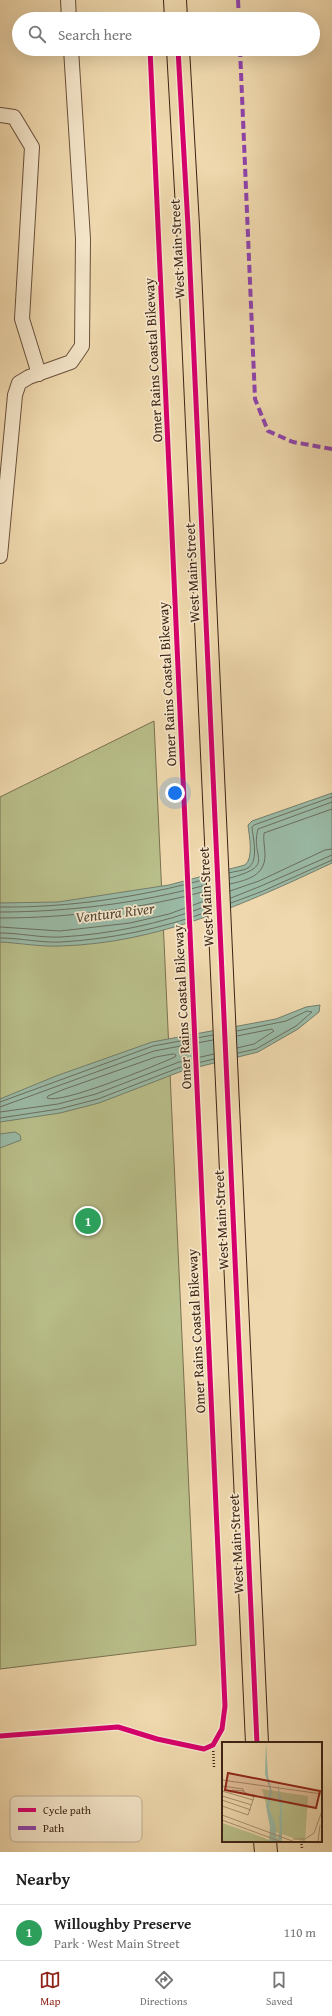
<!DOCTYPE html>
<meta charset="utf-8">
<style>
body{margin:0;font-family:"Gentium Book Plus",serif;background:#f6f6f6;color:#222}
.you{position:absolute;left:175px;top:793px;width:14px;height:14px;margin:-10px;border:3px solid #fff;border-radius:50%;background:#1a73e8;box-shadow:0 0 0 6px #1a73e833}
.badge{display:grid;place-items:center;width:26px;height:26px;border-radius:50%;background:#8f2418;color:#fff;font-size:13px;font-weight:700}
.pin{position:absolute;translate:-50% -50%;border:2px solid #fff;box-shadow:0 1px 4px #0006}
.list{margin:0;padding:0;list-style:none}
h2{display:flex;justify-content:space-between;align-items:center;height:52px;margin:0;padding:0 16px;font-size:17px}
h2 small{font-size:13px;font-weight:400;color:#767676}
.list li{display:grid;grid-template-columns:26px 1fr auto;gap:12px;align-items:center;box-sizing:border-box;height:56px;padding:0 16px;border-top:1px solid #e0e0e0}
.list b{display:block;font-size:15px;white-space:nowrap}
.list p{margin:0;font-size:13px;white-space:nowrap;color:#767676}
.list em{font-size:13px;font-style:normal;color:#767676}
.icon{flex:none;width:22px;height:22px;fill:none;stroke:currentColor;stroke-width:2;stroke-linecap:round;stroke-linejoin:round}
.map{position:relative;flex:none;width:332px;height:1852px;overflow:hidden}
.search{position:absolute;background:#fff;box-shadow:0 4px 16px #0002;left:12px;right:12px;top:12px;height:44px;display:flex;align-items:center;gap:10px;box-sizing:border-box;padding:0 14px;border-radius:22px;color:#767676;font-size:15px}
.sheet{height:108px;background:#fff}
nav{display:flex;justify-content:space-around;align-items:center;box-sizing:border-box;height:56px;border-top:1px solid #e0e0e0;background:#fff;font-size:11px;color:#767676}
nav a{display:grid;justify-items:center;gap:2px}
nav .on{color:#8f2418}
.map>svg:first-child{display:block}
.green{fill:#b9bf8a;stroke:#7a7150}
.water{fill:#9abaa6;stroke:#747e6c}
.lines{fill:none;stroke-linecap:round;stroke-linejoin:round}
.shore{stroke:#6b6e5e;stroke-width:1}
.lane-casing{stroke:#69503b;stroke-width:16}
.primary-casing{stroke:#3c2315;stroke-width:24}
.path{stroke:#3c2315;stroke-width:2.5;stroke-dasharray:1 2;stroke-linecap:butt}
.lane{stroke:#f5e6ca;stroke-width:14}
.primary{stroke:#efd8ad;stroke-width:22}
.quiet{stroke:#8e44ad;stroke-width:4;stroke-dasharray:8 4;stroke-linecap:butt}
.cycleway-casing{stroke:#f5e6ca;stroke-width:8}
.cycleway{stroke:#d6006c;stroke-width:5}
.labels{text-anchor:middle;stroke-width:3.5;stroke-linejoin:round;paint-order:stroke}
.street-label{font-size:14px;fill:#3c2315;stroke:#f5e6ca}
.water-label{font-size:15px;font-style:italic;fill:#544939;stroke:#f5e6ca}
.inset-road{fill:none;stroke:#a79070;stroke-width:1}
.view{fill:#8f2418;fill-opacity:0.15;stroke:#8f2418;stroke-width:2}
.inset-edge{fill:none;stroke:#3c2315;stroke-width:2}
.key{fill:#f5e6ca;stroke:#beac94;stroke-width:1}
.key-label{font-size:11px;fill:#3c2315}
</style>
<div class="map">
<svg width="332" height="1852" viewBox="0 0 332 1852">
<rect width="100%" height="100%" fill="#efd8ad"/>
<filter id="stains"><feTurbulence type="fractalNoise" baseFrequency=".005" numOctaves="4"/><feColorMatrix values="0 0 0 0 .2 0 0 0 0 .09 0 0 0 0 .02 0 0 0 .5 -.17"/></filter>
<radialGradient id="worn" r=".72"><stop offset=".6" stop-color="#630" stop-opacity="0"/><stop offset="1" stop-color="#630" stop-opacity=".3"/></radialGradient>
<!-- green -->
<path class="green" d="M 154,721 L 196,1645 L 0,1669 L 0,797 Z"/>
<!-- water -->
<path class="water" d="M 332,793 L 332,863 C 245,904 158,943 61,946 C 41,947 20,943 0,942 L 0,903 L 58,902 L 169,885 L 245,865 C 254,858 249,835 248,825 L 252,821 Z
M 320,1005 L 319,1012 L 298,1029 L 258,1052 L 182,1071 L 99,1103 L 60,1113 L 0,1122 L 0,1099 L 56,1076 L 152,1042 L 276,1019 L 306,1007 Z
M 15,1132 L 20,1135 L 21,1140 L 0,1148 L 0,1134 Z"/>
<g class="lines">
<!-- shore -->
<path class="shore" d="M 229,873 C 235,871 243,871 248,868 C 259,861 253,838 252,827 L 254,825 L 332,797
M 230,878 C 277,865 250,859 258,829 L 332,802
M 230,884 C 247,880 265,876 265,855 C 265,848 263,840 264,833 L 332,809
M 230,891 L 259,881 L 325,850 L 332,849
M 231,898 L 261,886 L 332,855
M 231,903 L 263,891 L 332,860
M 0,907 C 67,908 141,897 206,879
M 0,912 C 69,912 140,903 206,885
M 0,918 C 69,918 140,909 206,891
M 0,927 L 60,931 L 130,923 L 169,914 L 207,900
M 0,933 C 20,933 41,938 61,937 C 111,934 160,924 207,906
M 0,938 C 20,938 41,943 61,942 C 111,939 160,929 207,912
M 237,1031 L 286,1021 L 307,1011 L 312,1012 L 296,1026 L 256,1049 L 238,1053
M 237,1036 L 272,1029 L 274,1031 L 254,1044 L 237,1048
M 174,1054 L 176,1055 L 175,1057 C 157,1065 60,1105 47,1098 L 48,1096 L 62,1090 L 156,1057 Z
M 0,1102 L 153,1046 L 213,1035
M 0,1107 L 154,1051 L 213,1040
M 0,1112 L 58,1104 L 96,1094 L 179,1062 L 214,1054
M 0,1118 L 59,1109 L 98,1099 L 181,1067 L 214,1059"/>
<defs>
<path id="lane" d="M 68,0 L 69,19
M 0,115 L 14,117 L 32,147 L 22,319 L 39,374
M 0,556 L 15,395 L 19,383 L 29,377 L 71,362 L 82,346 L 83,239 L 71,49"/>
<path id="primary" d="M 175,0 L 176,19
M 178,49 L 188,226 L 257,1743
M 265,1841 L 266,1852"/>
</defs>
<!-- lane casing -->
<use href="#lane" class="lane-casing"/>
<!-- primary casing -->
<use href="#primary" class="primary-casing"/>
<!-- path -->
<path class="path" d="M 213,1745 L 214,1767
M 301,1841 L 302,1848"/>
<!-- lane -->
<use href="#lane" class="lane"/>
<!-- primary -->
<use href="#primary" class="primary"/>
<!-- quiet -->
<path class="quiet" d="M 238,0 L 239,19
M 240,49 L 255,399 L 268,431 L 293,442 L 332,449"/>
<defs>
<path id="cycleway" d="M 178,49 L 188,226 L 257,1743
M 0,1736 L 118,1727 L 157,1739 L 204,1749 L 213,1745 L 222,1729 L 225,1706 L 150,49"/>
</defs>
<!-- cycleway casing -->
<use href="#cycleway" class="cycleway-casing"/>
<!-- cycleway -->
<use href="#cycleway" class="cycleway"/>
</g>
<g class="labels">
<!-- street labels -->
<g class="street-label">
<text transform="translate(177 249) rotate(-93)" y="5">West Main Street</text>
<text transform="translate(153 360) rotate(-93)" y="5">Omer Rains Coastal Bikeway</text>
<text transform="translate(192 573) rotate(-93)" y="5">West Main Street</text>
<text transform="translate(167 684) rotate(-93)" y="5">Omer Rains Coastal Bikeway</text>
<text transform="translate(206 897) rotate(-93)" y="5">West Main Street</text>
<text transform="translate(182 1007) rotate(-93)" y="5">Omer Rains Coastal Bikeway</text>
<text transform="translate(221 1220) rotate(-93)" y="5">West Main Street</text>
<text transform="translate(196 1331) rotate(-93)" y="5">Omer Rains Coastal Bikeway</text>
<text transform="translate(236 1544) rotate(-93)" y="5">West Main Street</text>
</g>
<!-- water labels -->
<g class="water-label">
<text transform="translate(115 913) rotate(-7)" y="5">Ventura River</text>
</g>
</g>
<!-- overview -->
<g transform="translate(222 1742)">
<rect width="100" height="100" fill="#efd8ad"/>
<path d="M 40,47 L 86,54 L 83,100 L 51,89 ZM 0,81 L 32,92 L 52,100 L 0,100 Z" fill="#b9bf8a"/>
<path d="M 44,0 L 46,33 L 50,50 L 47,66 L 53,81 L 55,98 L 58,88 L 57,76 L 59,62 L 57,64 L 56,42 L 60,61 L 60,100 L 47,100 L 48,85 L 44,64 L 48,48 L 43,32 Z" fill="#9abaa6"/>
<path class="inset-road" d="M 0,38 L 100,52M 0,44 L 21,47 L 22,50 L 32,55 L 26,73 L 0,64M 0,49 L 31,58M 8,51 L 10,48 L 22,49M 0,54 L 30,63M 0,58 L 29,68M 0,73 L 73,100M 0,78 L 60,100M 71,97 L 83,97 L 92,91 L 100,69M 96,100 L 98,83"/>
<path class="view" d="M 6,31 L 98,49 L 94,66 L 3,48 Z"/>
<rect width="100" height="100" class="inset-edge"/>
</g>
<!-- legend -->
<rect x="10" y="1796" width="132" height="46" rx="6" class="key"/>
<rect x="18" y="1808" width="18" height="4" fill="#d6006c"/>
<rect x="18" y="1826" width="18" height="4" fill="#8e44ad"/>
<g class="key-label">
<text x="43" y="1814">Cycle path</text>
<text x="43" y="1832">Path</text>
</g>
<rect width="100%" height="100%" filter="url(#stains)"/>
<rect width="100%" height="100%" fill="url(#worn)"/>
</svg>
<div class="you"></div>
<div class="pin badge" style="left:88px;top:1221px;background:#2e9e5b">1</div>
<div class="search"><svg class="icon" aria-label="search" viewBox="0 0 24 24"><circle cx="10" cy="10" r="6"/><path d="M15 15l6 6"/></svg>Search here</div>
</div>
<section class="sheet">
<h2>Nearby<small></small></h2>
<ul class="list">
<li><span class="badge" style="background:#2e9e5b">1</span><div><b>Willoughby Preserve</b><p>Park · West Main Street</p></div><em>110 m</em></li>
</ul>
</section>
<nav>
<a class="on"><svg class="icon" aria-label="map" viewBox="0 0 24 24"><path d="M3 6l6-2 6 2 6-2v14l-6 2-6-2-6 2zM9 4v14M15 6v14"/></svg>Map</a>
<a><svg class="icon" aria-label="directions" viewBox="0 0 24 24"><path d="M12 3l9 9-9 9-9-9zM9 14v-3h6M13 9l2 2-2 2"/></svg>Directions</a>
<a><svg class="icon" aria-label="saved" viewBox="0 0 24 24"><path d="M7 4h10v16l-5-4-5 4z"/></svg>Saved</a>
</nav>
